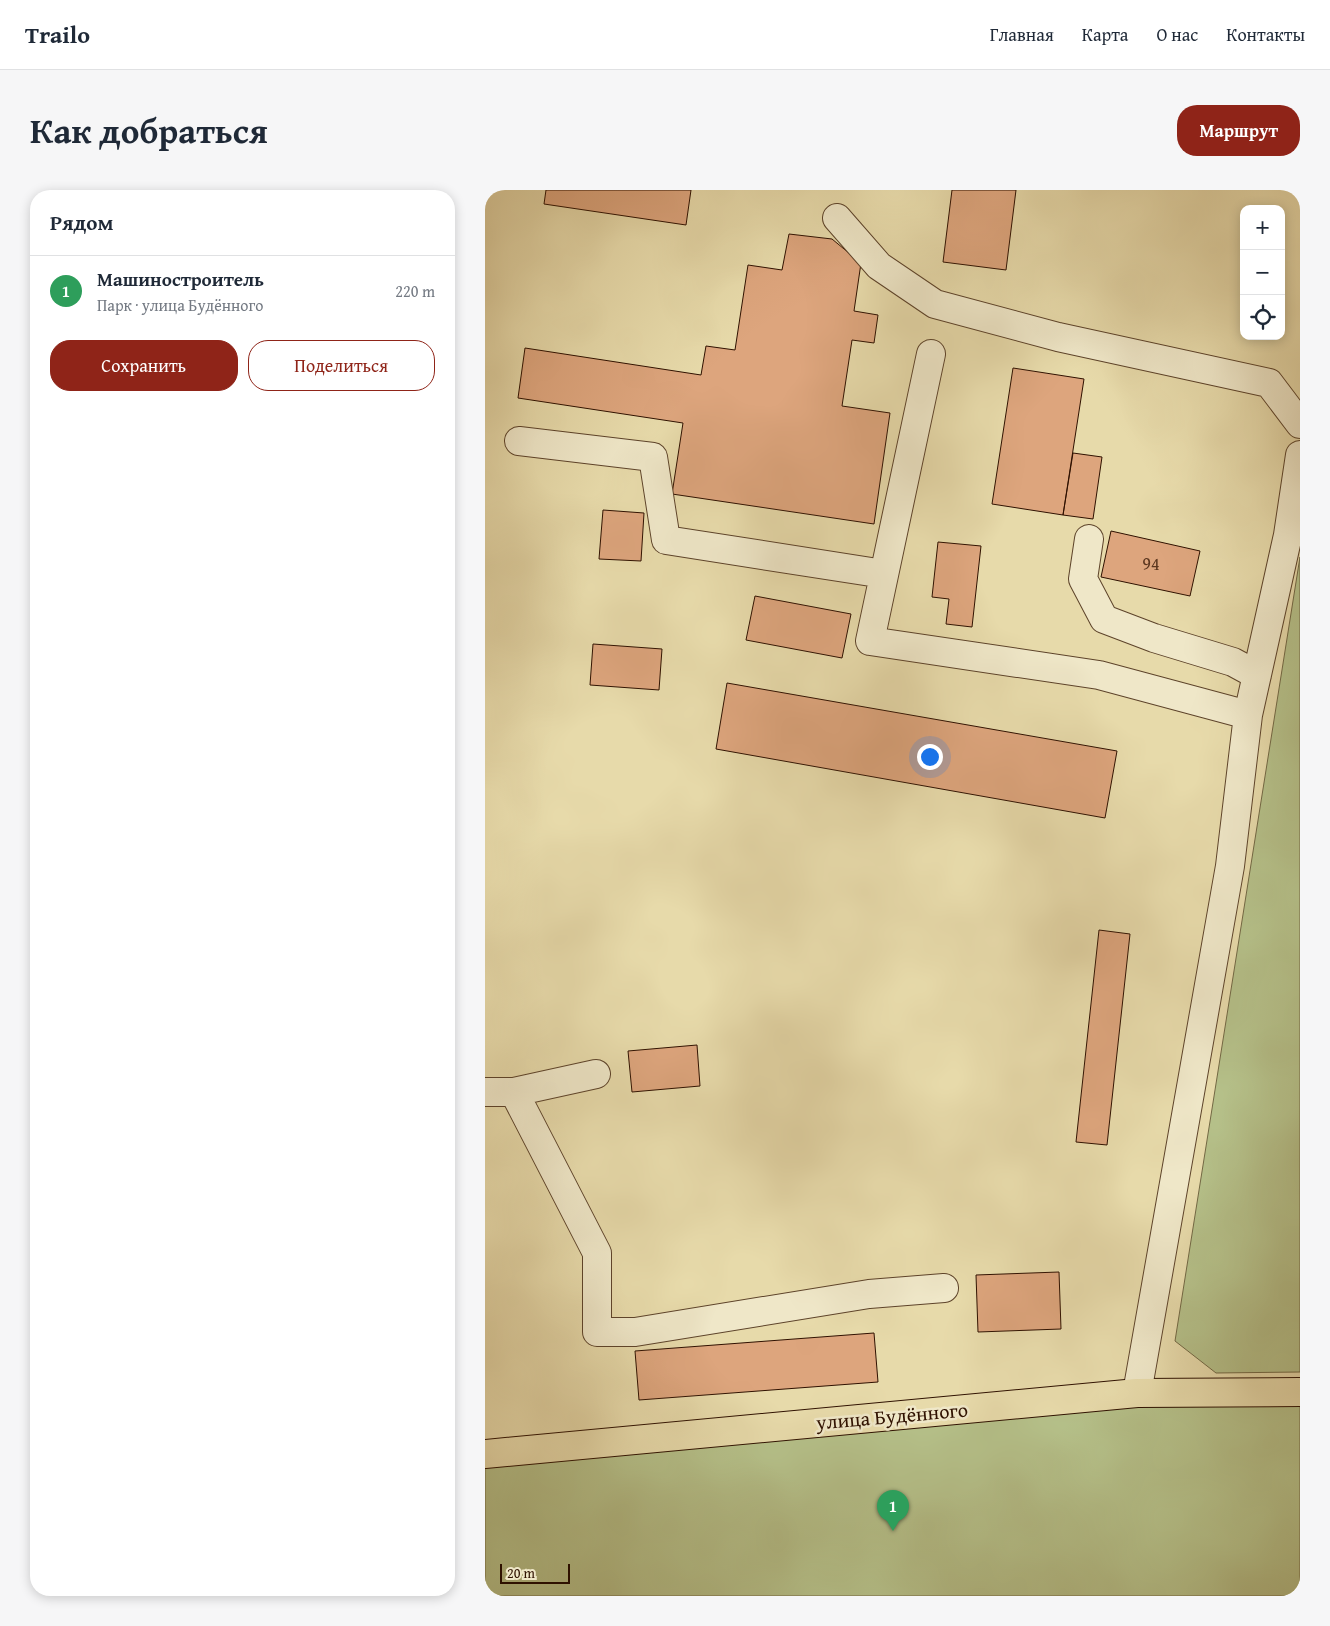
<!DOCTYPE html>
<html lang="ru">
<meta charset="utf-8">
<style>
body{margin:0;font-family:"Gentium Book Plus",serif;background:#f6f6f7;color:#1f2937}
.controls{position:absolute;right:15px;top:15px;display:grid;overflow:hidden;border-radius:10px;box-shadow:0 2px 12px #0003}
.controls button{width:45px;height:45px;display:grid;place-items:center;padding:0;border:0;border-bottom:1px solid #e0e1e3;background:#fff;color:#1f2937;font:25px sans-serif}
.scale{position:absolute;left:15px;bottom:12px;width:70px;box-sizing:border-box;padding-left:5px;border:2px solid #2f1100;border-top:0;font-size:14px;line-height:18px;white-space:nowrap;color:#2f1100;-webkit-text-stroke:4px #efe7c8;paint-order:stroke}
.you{position:absolute;left:444px;top:566px;width:18px;height:18px;margin:-12px;border:4px solid #fff;border-radius:50%;background:#1a73e8;box-shadow:0 0 0 8px #1a73e833}
.badge{display:grid;place-items:center;width:32px;height:32px;border-radius:50%;background:#8f2418;color:#fff;font-size:16px;font-weight:700}
.pin{position:absolute;translate:-50% -41px;filter:drop-shadow(0 1px 2px #0008)}
.pin::after{content:'';position:absolute;top:26px;width:18px;height:15px;background:inherit;clip-path:polygon(0 0,100% 0,50% 100%)}
.list{margin:0;padding:0;list-style:none}
h2{display:flex;justify-content:space-between;align-items:center;height:65px;margin:0;padding:0 20px;font-size:21px}
h2 small{font-size:16px;font-weight:400;color:#747a83}
.list li{display:grid;grid-template-columns:32px 1fr auto;gap:15px;align-items:center;box-sizing:border-box;height:70px;padding:0 20px;border-top:1px solid #e0e1e3}
.list b{display:block;font-size:19px;white-space:nowrap}
.list p{margin:0;font-size:16px;white-space:nowrap;color:#747a83}
.list em{font-size:16px;font-style:normal;color:#747a83}
.actions{display:flex;gap:10px;padding:15px 20px}
.actions a{flex:1;padding:11px 0;border:1px solid #8f2418;border-radius:20px;text-align:center;font-size:18px;color:#8f2418}
.actions .main{background:#8f2418;color:#fff}
.icon{flex:none;width:28px;height:28px;fill:none;stroke:currentColor;stroke-width:2;stroke-linecap:round;stroke-linejoin:round}
.map{position:relative;flex:none;width:815px;height:1406px;overflow:hidden;border-radius:20px}
header{display:flex;align-items:center;gap:30px;box-sizing:border-box;height:70px;padding:0 25px;background:#fff;border-bottom:1px solid #e0e1e3}
header strong{font-size:24px}
nav{display:flex;gap:28px;margin-inline-start:auto;font-size:18px}
.intro{display:flex;align-items:center;justify-content:space-between;box-sizing:border-box;height:120px;padding:0 30px}
h1{margin:0;font-size:35px}
.button{padding:12px 22px;border-radius:20px;background:#8f2418;color:#fff;font-size:18px;font-weight:700}
main{display:flex;gap:30px;padding:0 30px}
aside{flex:1;background:#fff;border-radius:20px;box-shadow:0 2px 12px #0003}
.map>svg:first-child{display:block}
.green{fill:#b5c089;stroke:#726844}
.building{fill:#dda57d;stroke:#2f1100}
.lines{fill:none;stroke-linecap:round;stroke-linejoin:round}
.minor-casing{stroke:#5d432a;stroke-width:30}
.major-casing{stroke:#2f1100;stroke-width:30}
.minor{stroke:#efe7c8;stroke-width:28}
.major{stroke:#e7daaa;stroke-width:28}
.labels{text-anchor:middle;stroke-width:5;stroke-linejoin:round;paint-order:stroke}
.number-label{font-size:18px;fill:#5a361f}
.street-label{font-size:20px;fill:#2f1100;stroke:#efe7c8}
</style>
<header>
<strong>Trailo</strong>
<nav><a>Главная</a><a>Карта</a><a>О нас</a><a>Контакты</a></nav>
</header>
<div class="intro"><h1>Как добраться</h1><a class="button">Маршрут</a></div>
<main>
<aside>
<h2>Рядом<small></small></h2>
<ul class="list">
<li><span class="badge" style="background:#2e9e5b">1</span><div><b>Машиностроитель</b><p>Парк · улица Будённого</p></div><em>220 m</em></li>
</ul>
<div class="actions"><a class="main">Сохранить</a><a>Поделиться</a></div>
</aside>
<div class="map">
<svg width="815" height="1406" viewBox="0 0 815 1406">
<rect width="100%" height="100%" fill="#e7daaa"/>
<filter id="stains"><feTurbulence type="fractalNoise" baseFrequency=".004" numOctaves="4"/><feColorMatrix values="0 0 0 0 .2 0 0 0 0 .09 0 0 0 0 .02 0 0 0 .5 -.17"/></filter>
<radialGradient id="worn" r=".72"><stop offset=".6" stop-color="#630" stop-opacity="0"/><stop offset="1" stop-color="#630" stop-opacity=".3"/></radialGradient>
<!-- green -->
<path class="green" d="M 815,367 L 815,1182 L 731,1183 L 690,1151 Z
M 644,1208 L 815,1208 L 815,1406 L 0,1406 L 0,1276 Z"/>
<!-- building -->
<path class="building" d="M 61,0 L 206,0 L 201,35 L 59,14 Z
M 467,0 L 531,0 L 521,80 L 458,72 Z
M 304,44 L 347,49 L 376,73 L 369,121 L 393,125 L 389,153 L 367,150 L 357,216 L 405,223 L 389,334 L 187,304 L 198,233 L 33,208 L 40,158 L 216,185 L 221,156 L 250,160 L 263,75 L 297,80 Z
M 528,178 L 599,189 L 578,325 L 507,314 Z
M 588,263 L 617,267 L 608,329 L 578,325 Z
M 118,320 L 159,323 L 156,371 L 114,369 Z
M 626,341 L 715,361 L 705,406 L 616,387 Z
M 453,352 L 496,356 L 487,437 L 461,434 L 464,409 L 447,407 Z
M 270,406 L 366,424 L 357,468 L 261,450 Z
M 108,454 L 177,459 L 174,500 L 105,495 Z
M 242,493 L 632,561 L 620,628 L 231,559 Z
M 614,740 L 645,744 L 622,955 L 591,952 Z
M 212,855 L 215,896 L 147,902 L 143,861 Z
M 574,1082 L 576,1139 L 493,1142 L 491,1085 Z
M 389,1143 L 393,1192 L 154,1210 L 150,1161 Z"/>
<g class="lines">
<defs>
<path id="minor" d="M 352,28 L 394,76 L 450,114 L 573,147 L 784,193 L 815,234
M 446,164 L 385,451 L 614,485 L 763,525
M 34,251 L 168,267 L 181,350 L 399,384
M 604,349 L 598,389 L 619,429 L 669,448 L 748,472 L 772,485
M 0,902 L 29,902 L 111,884
M 29,902 L 112,1063 L 112,1142 L 150,1142 L 384,1104 L 459,1098
M 652,1203 L 745,676 L 763,525 L 803,345 L 815,265"/>
<path id="major" d="M 0,1264 L 652,1203 L 815,1202"/>
</defs>
<!-- minor casing -->
<use href="#minor" class="minor-casing"/>
<!-- major casing -->
<use href="#major" class="major-casing"/>
<!-- minor -->
<use href="#minor" class="minor"/>
<!-- major -->
<use href="#major" class="major"/>
</g>
<g class="labels">
<!-- number labels -->
<g class="number-label">
<text x="666" y="380">94</text>
</g>
<!-- street labels -->
<g class="street-label">
<text transform="translate(407 1226) rotate(-5)" y="7">улица Будённого</text>
</g>
</g>
<rect width="100%" height="100%" filter="url(#stains)"/>
<rect width="100%" height="100%" fill="url(#worn)"/>
</svg>
<div class="controls">
<button>+</button>
<button>−</button>
<button><svg class="icon" aria-label="locate" viewBox="0 0 24 24"><circle cx="12" cy="12" r="6"/><path d="M12 2v4M12 18v4M2 12h4M18 12h4"/></svg></button>
</div>
<div class="scale">20 m</div>
<div class="you"></div>
<div class="pin badge" style="left:408px;top:1341px;background:#2e9e5b">1</div>
</div>
</main>
